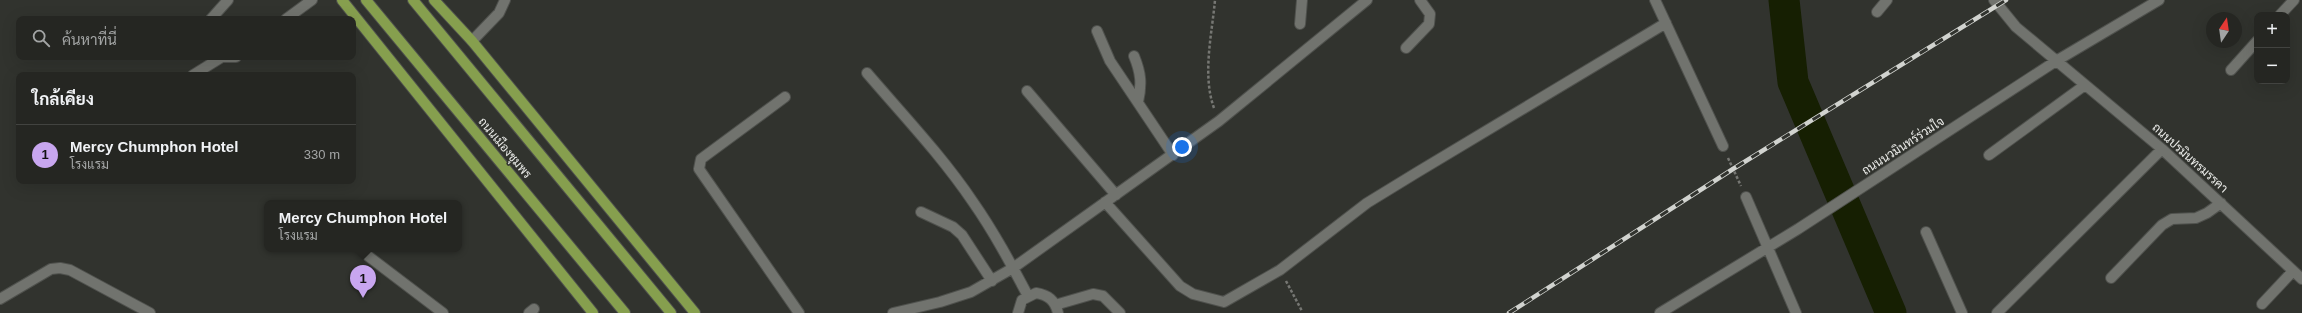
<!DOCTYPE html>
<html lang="th">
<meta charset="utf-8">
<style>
body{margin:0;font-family:Helvetica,Sarabun,sans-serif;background:#31322f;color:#f1f3f6}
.controls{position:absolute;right:12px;top:12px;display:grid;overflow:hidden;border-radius:8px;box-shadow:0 4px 16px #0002}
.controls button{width:36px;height:36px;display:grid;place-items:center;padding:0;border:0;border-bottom:1px solid #424340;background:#252622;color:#f1f3f6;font:20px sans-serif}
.compass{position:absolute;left:2206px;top:12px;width:36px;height:36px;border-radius:50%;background:#252622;box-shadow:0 4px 16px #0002;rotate:13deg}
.you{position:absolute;left:1182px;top:147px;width:14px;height:14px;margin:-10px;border:3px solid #fff;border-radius:50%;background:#1a73e8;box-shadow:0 0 0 6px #1a73e833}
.badge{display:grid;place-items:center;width:26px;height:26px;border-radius:50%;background:#c8a6ef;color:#111;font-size:13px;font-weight:700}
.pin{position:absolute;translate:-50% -33px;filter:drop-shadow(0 1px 2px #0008)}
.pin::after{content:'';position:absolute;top:21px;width:14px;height:12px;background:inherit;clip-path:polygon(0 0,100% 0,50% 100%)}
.popup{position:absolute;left:264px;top:200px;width:198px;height:52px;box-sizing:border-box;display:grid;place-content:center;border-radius:8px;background:#252622;filter:drop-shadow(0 1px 3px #0005);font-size:13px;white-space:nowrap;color:#a3a5a5}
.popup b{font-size:15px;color:#f1f3f6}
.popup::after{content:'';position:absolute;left:50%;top:100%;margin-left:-8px;border:8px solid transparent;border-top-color:#252622}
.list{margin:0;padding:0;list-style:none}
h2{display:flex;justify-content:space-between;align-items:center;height:52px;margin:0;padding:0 16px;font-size:17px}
h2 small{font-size:13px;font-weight:400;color:#a3a5a5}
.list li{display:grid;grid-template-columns:26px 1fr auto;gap:12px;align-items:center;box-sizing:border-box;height:60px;padding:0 16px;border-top:1px solid #424340}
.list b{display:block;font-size:15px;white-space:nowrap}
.list p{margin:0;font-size:13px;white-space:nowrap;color:#a3a5a5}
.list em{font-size:13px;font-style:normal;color:#a3a5a5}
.icon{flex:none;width:22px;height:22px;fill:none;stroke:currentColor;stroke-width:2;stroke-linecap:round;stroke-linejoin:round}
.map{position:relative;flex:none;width:2302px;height:313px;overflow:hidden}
.search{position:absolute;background:#252622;box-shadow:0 4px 16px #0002;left:16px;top:16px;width:340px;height:44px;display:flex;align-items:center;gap:10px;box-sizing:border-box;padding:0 14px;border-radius:8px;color:#a3a5a5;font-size:15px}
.panel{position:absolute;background:#252622;box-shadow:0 4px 16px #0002;left:16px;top:72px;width:340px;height:112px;border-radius:8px}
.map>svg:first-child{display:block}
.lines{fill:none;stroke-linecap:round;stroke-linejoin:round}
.river{stroke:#161f02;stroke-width:31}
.minor-casing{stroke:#4f514d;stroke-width:12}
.major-casing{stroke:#4f514d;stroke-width:12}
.path{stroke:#767773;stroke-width:2.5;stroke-dasharray:3 2;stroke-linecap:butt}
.minor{stroke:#71736e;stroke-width:10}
.major{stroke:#869f4e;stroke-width:10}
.rail-casing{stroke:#d1d3cf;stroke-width:4.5}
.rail{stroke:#31332e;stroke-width:3;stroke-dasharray:9;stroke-linecap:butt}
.labels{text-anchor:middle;stroke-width:3;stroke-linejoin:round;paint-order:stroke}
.street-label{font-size:12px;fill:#eaebe8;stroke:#31332e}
</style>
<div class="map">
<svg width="2302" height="313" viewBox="0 0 2302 313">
<rect width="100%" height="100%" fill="#31332e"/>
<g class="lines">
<!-- river -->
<path class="river" d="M 1784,0 L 1793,82 L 1891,313"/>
<defs>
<path id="minor" d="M 1655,0 L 1723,146
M 1994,0 L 2016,27 L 2162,149 L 2302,279
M 1877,12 L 1887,0
M 2280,15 L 2294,0
M 211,19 L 228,0
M 286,19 L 312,0
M 1300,24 L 1302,0
M 1097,31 L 1110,61 L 1173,155
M 472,41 L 499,13 L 505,0
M 1406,48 L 1429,24 L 1430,14 L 1420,0
M 1134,56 C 1141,73 1142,84 1138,102
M 225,57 L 236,57
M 2231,70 L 2257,41
M 867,73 C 903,115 942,156 973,202 C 994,232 1011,264 1028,296
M 193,75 L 222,57
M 1027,91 L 1116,195
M 785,97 L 701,159 L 699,169 L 799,313
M 1989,155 L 2085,85
M 1746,197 L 1796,313
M 1105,202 L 1180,286 L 1193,294 L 1224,302 L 1280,270 L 1367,203 L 1416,173 L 1666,23
M 921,212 L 953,227 L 962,235 L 992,281
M 1926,232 L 1962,313
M 368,256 L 443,313
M 2111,278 L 2162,225 L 2172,219 L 2196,218 L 2207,213 L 2221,203
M 0,299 L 51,269 L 60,268 L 70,270 L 150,313
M 2262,304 L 2293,271
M 1055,305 L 1093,294 L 1103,296 L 1120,313
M 529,313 L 534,309
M 893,313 L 940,302 L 971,292 L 1013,268 L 1219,121 L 1367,0
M 1018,313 L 1022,300 L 1036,293 C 1048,295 1055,300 1058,313
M 1660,313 L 1798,229 L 2056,61 L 2159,0
M 1997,313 L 2162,149"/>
<path id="major" d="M 342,0 L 593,313
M 366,0 L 625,313
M 413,0 L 671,313
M 434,0 L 472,41 L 695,313"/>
</defs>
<!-- minor casing -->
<use href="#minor" class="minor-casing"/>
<!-- major casing -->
<use href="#major" class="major-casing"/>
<!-- path -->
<path class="path" d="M 1214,108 C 1202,75 1212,34 1215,0
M 1728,158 L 1741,186
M 1286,281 L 1302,311"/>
<!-- minor -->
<use href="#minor" class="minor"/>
<!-- major -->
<use href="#major" class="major"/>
<defs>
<path id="rail" d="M 1509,313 L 1733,169 L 2006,0"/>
</defs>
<!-- rail casing -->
<use href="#rail" class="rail-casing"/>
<!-- rail -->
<use href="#rail" class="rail"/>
</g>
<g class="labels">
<!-- street labels -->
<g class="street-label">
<text transform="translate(1903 146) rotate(-33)" y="4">ถนนนวมินทร์ร่วมใจ</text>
<text transform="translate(505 148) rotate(50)" y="4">ถนนเมืองชุมพร</text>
<text transform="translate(2190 158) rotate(42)" y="4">ถนนปรมินทรมรรคา</text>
</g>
</g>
</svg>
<div class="controls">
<button>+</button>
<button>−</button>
</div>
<svg class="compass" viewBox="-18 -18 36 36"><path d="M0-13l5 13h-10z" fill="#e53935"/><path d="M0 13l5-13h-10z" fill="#a3a5a5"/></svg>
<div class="you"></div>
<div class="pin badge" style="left:363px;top:298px">1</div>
<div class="popup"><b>Mercy Chumphon Hotel</b>โรงแรม</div>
<div class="search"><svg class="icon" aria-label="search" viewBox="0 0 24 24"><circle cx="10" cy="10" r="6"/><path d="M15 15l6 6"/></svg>ค้นหาที่นี่</div>
<section class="panel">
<h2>ใกล้เคียง<small></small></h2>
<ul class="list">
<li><span class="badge">1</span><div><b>Mercy Chumphon Hotel</b><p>โรงแรม</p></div><em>330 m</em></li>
</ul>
</section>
</div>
